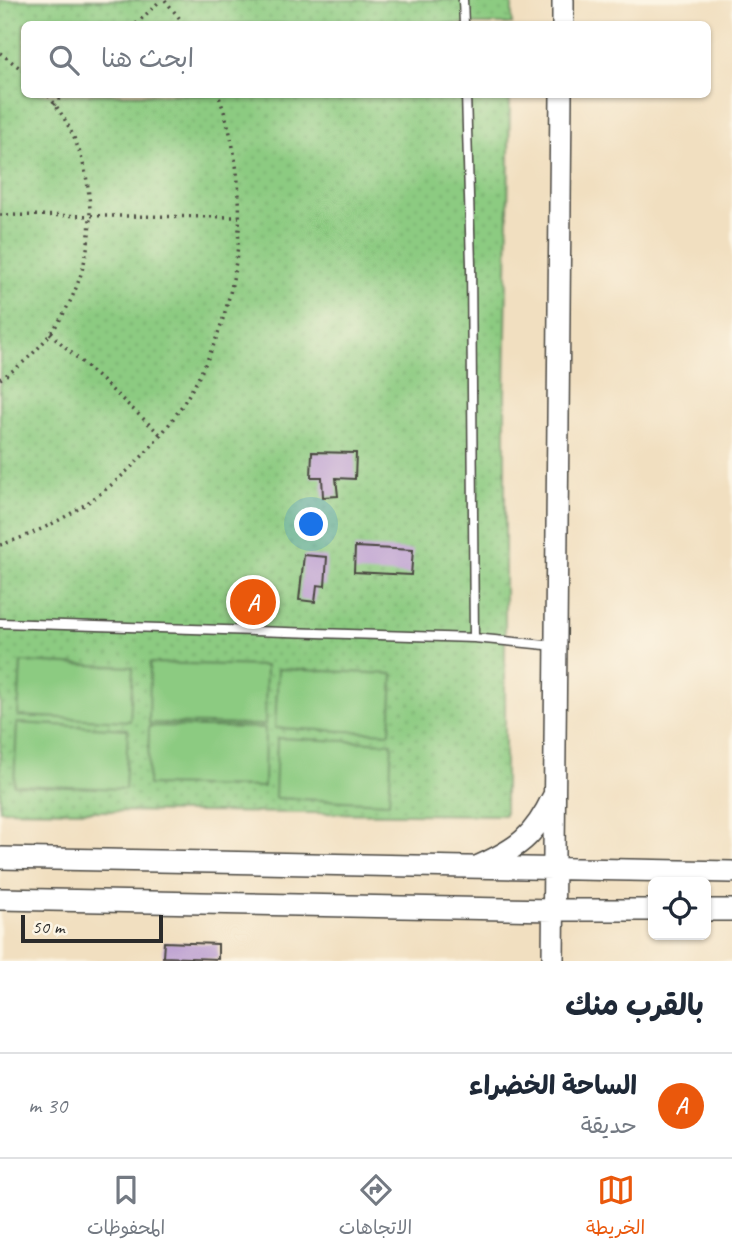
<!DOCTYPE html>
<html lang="ar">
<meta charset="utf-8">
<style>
body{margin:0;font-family:Caveat,"Playpen Sans Arabic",sans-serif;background:#f2f2f3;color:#1f2937;direction:rtl}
.controls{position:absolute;right:21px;bottom:21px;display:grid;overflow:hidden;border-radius:10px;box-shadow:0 2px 5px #0004}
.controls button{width:63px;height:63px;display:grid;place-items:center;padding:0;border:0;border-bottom:2px solid #e0e1e3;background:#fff;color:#1f2937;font:35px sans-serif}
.scale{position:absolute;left:21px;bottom:18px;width:142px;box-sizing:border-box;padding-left:7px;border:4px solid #2b2b2b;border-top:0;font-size:19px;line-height:24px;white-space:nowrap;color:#2b2b2b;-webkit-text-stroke:5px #fcf5e5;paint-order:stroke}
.you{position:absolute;left:312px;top:525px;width:24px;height:24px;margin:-18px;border:5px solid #fff;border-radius:50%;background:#1a73e8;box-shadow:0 0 0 10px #1a73e833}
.badge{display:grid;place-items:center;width:46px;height:46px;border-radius:50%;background:#ea580c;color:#fff;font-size:23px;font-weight:700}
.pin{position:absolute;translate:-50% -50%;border:4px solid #fff;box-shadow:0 2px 7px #0006}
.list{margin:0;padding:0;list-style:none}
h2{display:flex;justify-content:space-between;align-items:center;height:91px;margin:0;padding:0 28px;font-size:30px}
h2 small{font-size:23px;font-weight:400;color:#747a83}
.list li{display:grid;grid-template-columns:46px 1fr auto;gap:21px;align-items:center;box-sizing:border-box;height:105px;padding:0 28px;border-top:2px solid #e0e1e3}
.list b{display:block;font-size:26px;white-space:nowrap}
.list p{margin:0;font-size:23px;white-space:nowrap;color:#747a83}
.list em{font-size:23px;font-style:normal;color:#747a83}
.icon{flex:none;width:38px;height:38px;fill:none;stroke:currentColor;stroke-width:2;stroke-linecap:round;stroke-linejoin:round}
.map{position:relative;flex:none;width:732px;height:961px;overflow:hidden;direction:ltr}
.search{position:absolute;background:#fff;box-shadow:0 2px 5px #0004;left:21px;right:21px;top:21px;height:77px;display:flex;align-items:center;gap:18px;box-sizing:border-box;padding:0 24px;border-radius:10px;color:#747a83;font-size:26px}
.sheet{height:196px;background:#fff}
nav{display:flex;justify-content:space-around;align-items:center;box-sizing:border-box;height:98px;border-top:2px solid #e0e1e3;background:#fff;font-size:19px;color:#747a83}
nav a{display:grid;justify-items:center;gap:4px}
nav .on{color:#ea580c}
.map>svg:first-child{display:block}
.green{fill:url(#green-dots);stroke:#5c7b56;stroke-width:2}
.pitch{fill:#8ccb81;stroke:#5c7b56;stroke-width:2}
.building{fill:#bda1d2}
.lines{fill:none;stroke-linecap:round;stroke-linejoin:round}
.lane-casing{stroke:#494641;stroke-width:11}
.secondary-casing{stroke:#494641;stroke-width:24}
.path{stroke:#494641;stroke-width:3.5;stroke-dasharray:2 5;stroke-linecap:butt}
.lane{stroke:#fff;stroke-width:8}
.secondary{stroke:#fff;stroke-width:21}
</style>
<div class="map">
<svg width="732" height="961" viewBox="0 0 732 961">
<defs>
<pattern id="green-dots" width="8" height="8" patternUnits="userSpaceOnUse" patternTransform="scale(1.75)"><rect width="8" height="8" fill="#8ccb81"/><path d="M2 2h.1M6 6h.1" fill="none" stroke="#79ae70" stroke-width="1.8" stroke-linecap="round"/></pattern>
</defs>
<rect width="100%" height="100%" fill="#fcf5e5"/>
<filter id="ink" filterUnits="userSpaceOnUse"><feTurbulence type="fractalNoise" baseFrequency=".0143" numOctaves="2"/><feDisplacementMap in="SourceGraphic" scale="14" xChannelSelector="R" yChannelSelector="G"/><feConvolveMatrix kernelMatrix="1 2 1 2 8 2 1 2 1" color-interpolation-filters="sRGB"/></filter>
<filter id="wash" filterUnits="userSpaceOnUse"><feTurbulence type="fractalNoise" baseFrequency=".00686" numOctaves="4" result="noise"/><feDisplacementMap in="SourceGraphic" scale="28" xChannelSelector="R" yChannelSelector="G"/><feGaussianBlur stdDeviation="1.57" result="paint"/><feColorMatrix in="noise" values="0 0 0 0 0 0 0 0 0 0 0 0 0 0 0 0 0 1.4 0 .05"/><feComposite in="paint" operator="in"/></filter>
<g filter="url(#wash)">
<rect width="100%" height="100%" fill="#f1dfc0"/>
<!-- green -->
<path class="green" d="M 0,0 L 512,0 L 512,24 L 24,24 L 24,94 L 510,95 L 505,394 L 505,815 L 0,810 Z"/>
<!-- pitch -->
<path class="pitch" d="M 21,662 L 133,667 L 130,721 L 18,716 Z
M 150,663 L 266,666 L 265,725 L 149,723 Z
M 278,669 L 393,674 L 390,733 L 275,728 Z
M 17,723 L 128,729 L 125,789 L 14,785 Z
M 149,726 L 265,728 L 264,787 L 148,785 Z
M 277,738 L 392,743 L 389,803 L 275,798 Z"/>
<g id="blocks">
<!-- building -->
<path class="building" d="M 312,452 L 356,453 L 355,479 L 336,478 L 338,496 L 323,497 L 322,477 L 311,477 Z
M 355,547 L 413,550 L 411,575 L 354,572 Z
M 304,555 L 327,557 L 325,586 L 317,585 L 315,602 L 299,600 Z
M 164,942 L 218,944 L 218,959 L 163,957 Z"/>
</g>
</g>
<g filter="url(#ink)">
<use href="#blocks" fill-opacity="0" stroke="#494641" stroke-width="2"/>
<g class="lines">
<defs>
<path id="lane" d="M 463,0 L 464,24
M 466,94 L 471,264 L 474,638
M 0,623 L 474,638 L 555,646"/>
<path id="secondary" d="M 563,24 L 563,0
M 0,858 L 732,872
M 479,866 C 518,848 534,837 553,797
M 0,899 L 553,910 L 653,910
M 706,910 L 732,910
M 553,961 L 561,94"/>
</defs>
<!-- lane casing -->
<use href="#lane" class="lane-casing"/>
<!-- secondary casing -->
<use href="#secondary" class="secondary-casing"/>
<!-- path -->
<path class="path" d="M 165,0 L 184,24
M 136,24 L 161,0
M 0,53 L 24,71
M 54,105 L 65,94
M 0,215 L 239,217
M 50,333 L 161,435
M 0,379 C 97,320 120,182 47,94
M 0,545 C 186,487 286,276 218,94"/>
<!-- lane -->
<use href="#lane" class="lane"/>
<!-- secondary -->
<use href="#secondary" class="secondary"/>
</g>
</g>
</svg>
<div class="controls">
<button><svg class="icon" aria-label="locate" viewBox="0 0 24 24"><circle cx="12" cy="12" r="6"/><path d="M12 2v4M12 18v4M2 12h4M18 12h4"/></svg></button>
</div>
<div class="scale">50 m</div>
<div class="you"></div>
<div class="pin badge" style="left:253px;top:602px">A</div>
<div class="search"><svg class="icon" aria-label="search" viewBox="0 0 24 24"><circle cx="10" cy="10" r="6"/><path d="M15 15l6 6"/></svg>ابحث هنا</div>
</div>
<section class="sheet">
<h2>بالقرب منك<small></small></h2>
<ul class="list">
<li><span class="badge">A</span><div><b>الساحة الخضراء</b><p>حديقة</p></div><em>30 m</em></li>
</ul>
</section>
<nav>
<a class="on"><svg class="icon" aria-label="map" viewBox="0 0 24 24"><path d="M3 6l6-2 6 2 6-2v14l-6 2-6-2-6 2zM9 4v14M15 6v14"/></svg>الخريطة</a>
<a><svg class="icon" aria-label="directions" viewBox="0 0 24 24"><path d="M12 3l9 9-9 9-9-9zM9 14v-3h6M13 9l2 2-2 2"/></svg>الاتجاهات</a>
<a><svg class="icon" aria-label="saved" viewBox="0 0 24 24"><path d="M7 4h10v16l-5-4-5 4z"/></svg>المحفوظات</a>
</nav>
